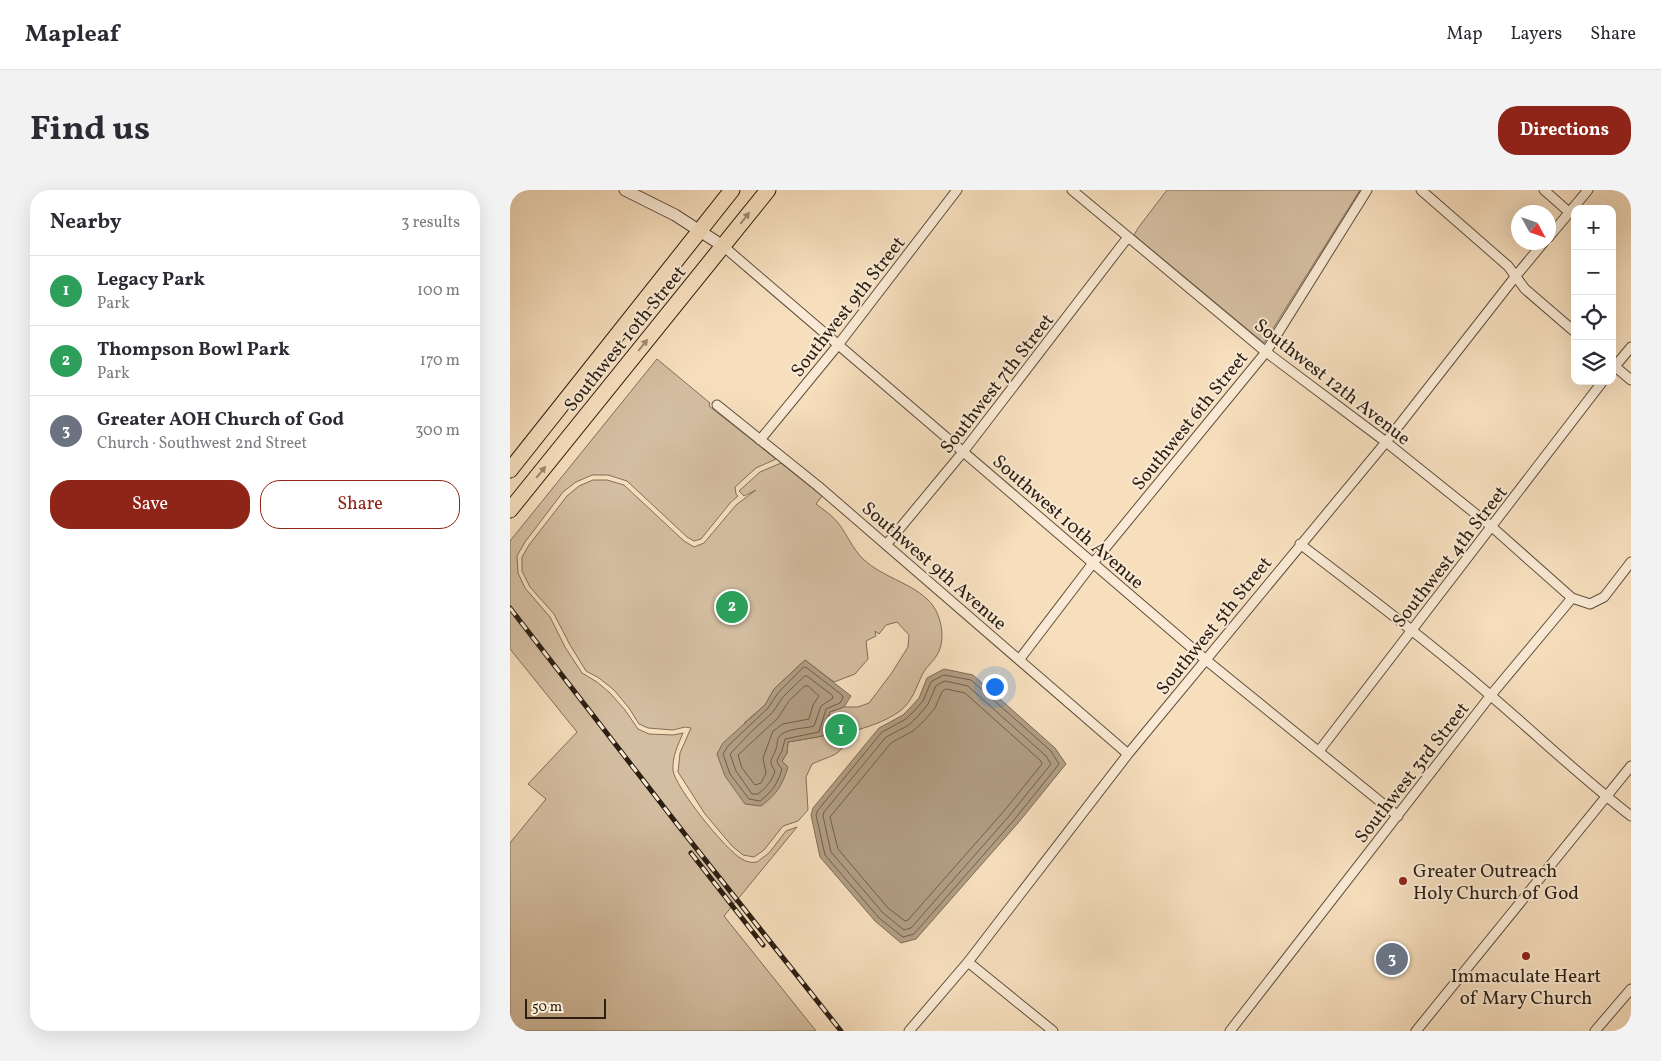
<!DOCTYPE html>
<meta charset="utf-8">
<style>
body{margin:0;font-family:Vollkorn,serif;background:#f2f2f3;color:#2b2b33}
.controls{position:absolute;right:15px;top:15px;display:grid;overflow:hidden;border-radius:10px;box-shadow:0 5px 20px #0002}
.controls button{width:45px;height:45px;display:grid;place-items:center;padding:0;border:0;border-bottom:1px solid #e1e1e2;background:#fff;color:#2b2b33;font:25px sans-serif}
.compass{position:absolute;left:1001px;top:15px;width:45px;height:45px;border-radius:50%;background:#fff;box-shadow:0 5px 20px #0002;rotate:130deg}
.scale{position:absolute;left:15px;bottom:12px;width:81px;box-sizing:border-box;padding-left:5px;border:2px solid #2b1f12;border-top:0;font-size:14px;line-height:18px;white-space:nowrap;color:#2b1f12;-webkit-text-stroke:4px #faead5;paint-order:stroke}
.you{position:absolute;left:484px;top:496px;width:18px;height:18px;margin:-12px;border:4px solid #fff;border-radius:50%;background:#1a73e8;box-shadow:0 0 0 8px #1a73e833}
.badge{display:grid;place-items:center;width:32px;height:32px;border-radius:50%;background:#8f2418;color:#fff;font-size:16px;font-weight:700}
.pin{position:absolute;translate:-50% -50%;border:2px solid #fff;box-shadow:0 1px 5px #0006}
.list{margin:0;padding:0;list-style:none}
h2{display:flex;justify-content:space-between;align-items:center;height:65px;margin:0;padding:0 20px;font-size:21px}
h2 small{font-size:16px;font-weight:400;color:#7c7c81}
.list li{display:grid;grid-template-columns:32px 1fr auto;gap:15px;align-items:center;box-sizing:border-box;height:70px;padding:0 20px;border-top:1px solid #e1e1e2}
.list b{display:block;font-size:19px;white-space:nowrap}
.list p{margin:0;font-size:16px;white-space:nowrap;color:#7c7c81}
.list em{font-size:16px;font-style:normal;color:#7c7c81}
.actions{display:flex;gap:10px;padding:15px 20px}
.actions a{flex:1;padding:11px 0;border:1px solid #8f2418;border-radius:20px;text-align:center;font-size:18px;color:#8f2418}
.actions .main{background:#8f2418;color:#fff}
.icon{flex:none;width:28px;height:28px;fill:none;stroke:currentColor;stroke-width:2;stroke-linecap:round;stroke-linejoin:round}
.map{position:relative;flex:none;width:1121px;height:841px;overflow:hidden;border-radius:20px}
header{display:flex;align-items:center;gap:30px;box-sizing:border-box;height:70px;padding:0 25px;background:#fff;border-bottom:1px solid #e1e1e2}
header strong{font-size:24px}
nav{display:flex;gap:28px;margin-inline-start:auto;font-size:18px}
.intro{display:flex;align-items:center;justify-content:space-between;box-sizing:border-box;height:120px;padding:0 30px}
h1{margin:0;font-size:35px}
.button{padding:12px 22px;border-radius:20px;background:#8f2418;color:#fff;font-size:18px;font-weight:700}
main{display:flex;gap:30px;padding:0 30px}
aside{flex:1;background:#fff;border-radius:20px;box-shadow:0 5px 20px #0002}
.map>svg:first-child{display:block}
.green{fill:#d4bea1;stroke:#806e5a;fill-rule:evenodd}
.water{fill:#b29e84;stroke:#7c6b56}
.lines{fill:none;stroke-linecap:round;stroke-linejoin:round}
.shore{stroke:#6e5e4b;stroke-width:1}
.minor-casing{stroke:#5e4f3d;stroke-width:11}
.tertiary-casing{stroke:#5e4f3d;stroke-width:13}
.primary-casing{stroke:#2b1f12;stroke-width:17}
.minor{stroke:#faead5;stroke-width:9}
.tertiary{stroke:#faead5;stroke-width:11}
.primary{stroke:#f7dfbe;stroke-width:15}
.rail-casing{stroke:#2b1f12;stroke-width:5}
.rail{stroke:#faead5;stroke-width:3;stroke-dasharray:9;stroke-linecap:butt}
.oneway{fill:#9b8971}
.poi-dot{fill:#8f2418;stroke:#faead5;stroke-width:2}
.labels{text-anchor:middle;stroke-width:4;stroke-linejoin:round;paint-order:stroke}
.street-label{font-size:19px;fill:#2b1f12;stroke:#faead5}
.poi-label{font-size:19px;fill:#2b1f12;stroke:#faead5;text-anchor:start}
</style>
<header>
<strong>Mapleaf</strong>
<nav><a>Map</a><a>Layers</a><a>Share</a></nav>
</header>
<div class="intro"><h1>Find us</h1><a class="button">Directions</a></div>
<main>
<aside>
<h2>Nearby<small>3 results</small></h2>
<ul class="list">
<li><span class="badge" style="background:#2e9e5b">1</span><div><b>Legacy Park</b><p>Park</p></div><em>100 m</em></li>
<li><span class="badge" style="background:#2e9e5b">2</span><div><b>Thompson Bowl Park</b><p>Park</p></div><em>170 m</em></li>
<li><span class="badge" style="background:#6b7280">3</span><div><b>Greater AOH Church of God</b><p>Church · Southwest 2nd Street</p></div><em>300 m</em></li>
</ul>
<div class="actions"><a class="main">Save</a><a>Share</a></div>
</aside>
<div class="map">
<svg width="1121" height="841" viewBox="0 0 1121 841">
<rect width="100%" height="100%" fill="#f7dfbe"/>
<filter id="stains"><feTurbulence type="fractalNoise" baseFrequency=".004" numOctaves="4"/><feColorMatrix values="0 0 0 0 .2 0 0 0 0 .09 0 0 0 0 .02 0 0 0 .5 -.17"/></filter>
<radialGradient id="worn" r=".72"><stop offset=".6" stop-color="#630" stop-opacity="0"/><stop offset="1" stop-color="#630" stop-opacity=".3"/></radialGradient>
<!-- green -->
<path class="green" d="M 657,0 L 850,0 L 754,153 L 624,45 L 628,38 Z
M 147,169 L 200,213 L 199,216 L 266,269 L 246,278 L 225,297 L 226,304 L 228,306 L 221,312 L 191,349 L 184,351 L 177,347 L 117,291 L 98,285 L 82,285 L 66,292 L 53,302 L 15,352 L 7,366 L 8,383 L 15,398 L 40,427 L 55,457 L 72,483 L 87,492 L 100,503 L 115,520 L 128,539 L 139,544 L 163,545 L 173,543 C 168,555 162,567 163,580 C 164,596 217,662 232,669 C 236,672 242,673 247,672 L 259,663 L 276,641 L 287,637 L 214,726 L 306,841 L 0,841 L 0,653 L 36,609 L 18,594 L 67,542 L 0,459 L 0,351 Z
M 271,273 L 312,306 L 306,314 C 314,320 323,326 329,334 C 337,345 343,359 353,369 C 372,387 399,392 417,409 C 431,421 437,449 427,465 C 423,472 417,476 413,483 C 406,497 403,511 390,521 C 375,532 357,537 341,542 C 329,568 326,563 302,574 L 296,587 L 298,620 L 288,631 L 273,636 L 254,660 L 244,667 L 233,665 L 222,656 L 195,624 L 168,582 L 170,563 L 181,538 L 175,537 L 163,540 L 138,538 L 129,534 L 119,518 L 104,500 L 89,488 L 76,481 L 60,455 L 44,424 L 20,397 L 12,381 L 12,367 L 19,355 L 57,306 L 69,296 L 83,290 L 97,290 L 114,295 L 174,351 L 184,357 L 194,353 L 226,315 L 246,300 L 234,306 L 229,301 L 250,282 ZM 387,432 L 399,445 L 398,457 L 381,484 L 359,513 L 348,517 L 334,517 L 320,522 L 313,546 L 278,552 L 277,563 L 272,571 L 234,533 L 255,515 L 264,499 L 295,470 L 324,492 L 345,484 L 358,469 L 356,451 L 366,446 L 365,441 L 369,444 L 376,435 Z"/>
<!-- water -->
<path class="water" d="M 295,470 L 341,506 L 334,517 L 320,522 L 313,546 L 278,552 L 277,563 L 272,571 L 278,577 C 272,596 267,604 251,616 L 235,614 L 215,586 L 207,564 L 213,553 L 255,515 L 264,499 Z
M 434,479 L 463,485 L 545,558 L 556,574 L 508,633 L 406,749 L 391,753 L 365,731 L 310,667 L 301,625 L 303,618 L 369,538 L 393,525 L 400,518 L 409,508 L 417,488 Z"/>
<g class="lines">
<!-- shore -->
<path class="shore" d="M 294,477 L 297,478 L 332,505 L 333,508 L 330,513 L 316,519 L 309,542 L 275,549 L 272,561 L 267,570 L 268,574 L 272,579 C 268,593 262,602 250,611 L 239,609 L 220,584 L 213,564 L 218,556 L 258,518 L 268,503 Z
M 434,485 L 461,490 L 541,561 L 549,574 L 504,630 L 404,744 L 393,747 L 369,728 L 315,665 L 306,625 L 308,620 L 372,542 L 396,529 L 404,521 L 413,511 L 421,492 Z
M 295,486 L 297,486 L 322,505 L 323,508 L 311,516 L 304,536 C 294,539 275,538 269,547 C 266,551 268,555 266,559 C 263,569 257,569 265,581 C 262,591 256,598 248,604 L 242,604 L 226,581 L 220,564 L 242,541 L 262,523 L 273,507 Z
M 435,491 L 458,496 L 536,566 L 541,574 L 499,626 L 401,738 L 394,740 L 373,723 L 321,662 L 313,626 L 314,622 L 376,547 L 399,535 L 409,525 L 418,514 L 426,496 Z
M 295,496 L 298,496 L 309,506 L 303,515 L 299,529 L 273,534 L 263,541 L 253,568 L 256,583 L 251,593 L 245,595 L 232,578 L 228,565 L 268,528 L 279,511 Z
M 436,499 L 455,503 L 531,571 L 532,574 L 494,621 L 398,730 L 395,731 L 378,718 L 328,659 L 320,627 L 381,553 L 403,541 L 414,531 L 425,518 L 432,502 Z"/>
<defs>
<path id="minor" d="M 562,0 L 756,162 L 876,252 L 982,337 L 1062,408
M 911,0 L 998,76 L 1015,99 L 1065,142
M 1034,0 L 1060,23
M 1038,48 L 1078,0
M 213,56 L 696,470 L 888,626
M 1102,174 L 1121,190
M 1102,180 L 1121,157
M 207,215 L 308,296 L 618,564
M 250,250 L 328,155 L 447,0
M 790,354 C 854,403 919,452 980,505 C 1027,545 1072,588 1121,626
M 376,355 L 453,262 L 618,47
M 509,470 L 583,373 L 756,162 L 857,0
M 809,561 L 1093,191
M 458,772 L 543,841
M 399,841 L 458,772 L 618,564 L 876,252 L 1005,87 L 1034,52
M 720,841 L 981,505 L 1062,408 L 1080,414 L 1094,407 L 1121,372
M 906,841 L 1121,576
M 1085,841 L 1121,799"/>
<path id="tertiary" d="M 115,0 L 165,25 L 213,56"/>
<path id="primary" d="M 0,280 L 222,0
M 0,320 L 258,0"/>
</defs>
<!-- minor casing -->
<use href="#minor" class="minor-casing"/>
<!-- tertiary casing -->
<use href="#tertiary" class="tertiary-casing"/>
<!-- primary casing -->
<use href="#primary" class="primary-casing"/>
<!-- minor -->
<use href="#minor" class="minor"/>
<!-- tertiary -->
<use href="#tertiary" class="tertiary"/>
<!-- primary -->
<use href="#primary" class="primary"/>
<defs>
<path id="rail" d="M 0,418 L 174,643 L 331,841
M 181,663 L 253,755"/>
</defs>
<!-- rail casing -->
<use href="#rail" class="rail-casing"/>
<!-- rail -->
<use href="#rail" class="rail"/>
</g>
<!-- one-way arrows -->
<defs><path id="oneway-solid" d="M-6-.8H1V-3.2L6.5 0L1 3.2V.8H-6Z" transform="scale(1.25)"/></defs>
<g class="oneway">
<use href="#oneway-solid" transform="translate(235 28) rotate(-52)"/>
<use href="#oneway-solid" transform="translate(133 155) rotate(-51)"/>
<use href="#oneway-solid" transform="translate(31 282) rotate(-51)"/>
</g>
<!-- markers -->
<g class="poi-dot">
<circle cx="893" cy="691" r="5"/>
<circle cx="1016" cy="766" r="5"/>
</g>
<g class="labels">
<!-- street labels -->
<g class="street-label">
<text transform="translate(337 116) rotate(-52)" y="7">Southwest 9th Street</text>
<text transform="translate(114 148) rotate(-51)" y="7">Southwest 10th Street</text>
<text transform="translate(823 191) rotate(38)" y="7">Southwest 12th Avenue</text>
<text transform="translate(486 193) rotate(-52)" y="7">Southwest 7th Street</text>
<text transform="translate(679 230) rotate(-51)" y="7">Southwest 6th Street</text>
<text transform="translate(559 331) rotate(41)" y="7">Southwest 10th Avenue</text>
<text transform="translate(939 366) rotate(-52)" y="7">Southwest 4th Street</text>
<text transform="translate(425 375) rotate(41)" y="7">Southwest 9th Avenue</text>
<text transform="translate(703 435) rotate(-51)" y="7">Southwest 5th Street</text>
<text transform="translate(901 582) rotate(-52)" y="7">Southwest 3rd Street</text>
</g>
<!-- poi labels -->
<g class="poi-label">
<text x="903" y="687">Greater Outreach<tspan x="903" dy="22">Holy Church of God</tspan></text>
<text x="1016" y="792" text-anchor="middle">Immaculate Heart<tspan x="1016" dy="22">of Mary Church</tspan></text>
</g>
</g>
<rect width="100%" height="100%" filter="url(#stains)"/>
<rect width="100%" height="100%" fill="url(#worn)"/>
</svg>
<div class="controls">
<button>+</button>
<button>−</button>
<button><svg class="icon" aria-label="locate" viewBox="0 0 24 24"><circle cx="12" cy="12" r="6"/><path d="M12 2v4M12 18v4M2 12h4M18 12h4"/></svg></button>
<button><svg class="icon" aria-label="layers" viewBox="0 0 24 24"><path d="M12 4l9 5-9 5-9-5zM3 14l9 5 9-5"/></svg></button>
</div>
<svg class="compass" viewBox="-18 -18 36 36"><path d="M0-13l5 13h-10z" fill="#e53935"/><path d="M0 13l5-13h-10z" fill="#7c7c81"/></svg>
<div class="scale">50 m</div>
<div class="you"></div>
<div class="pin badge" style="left:331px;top:540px;background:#2e9e5b">1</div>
<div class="pin badge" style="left:222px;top:417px;background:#2e9e5b">2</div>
<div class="pin badge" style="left:882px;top:769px;background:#6b7280">3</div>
</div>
</main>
